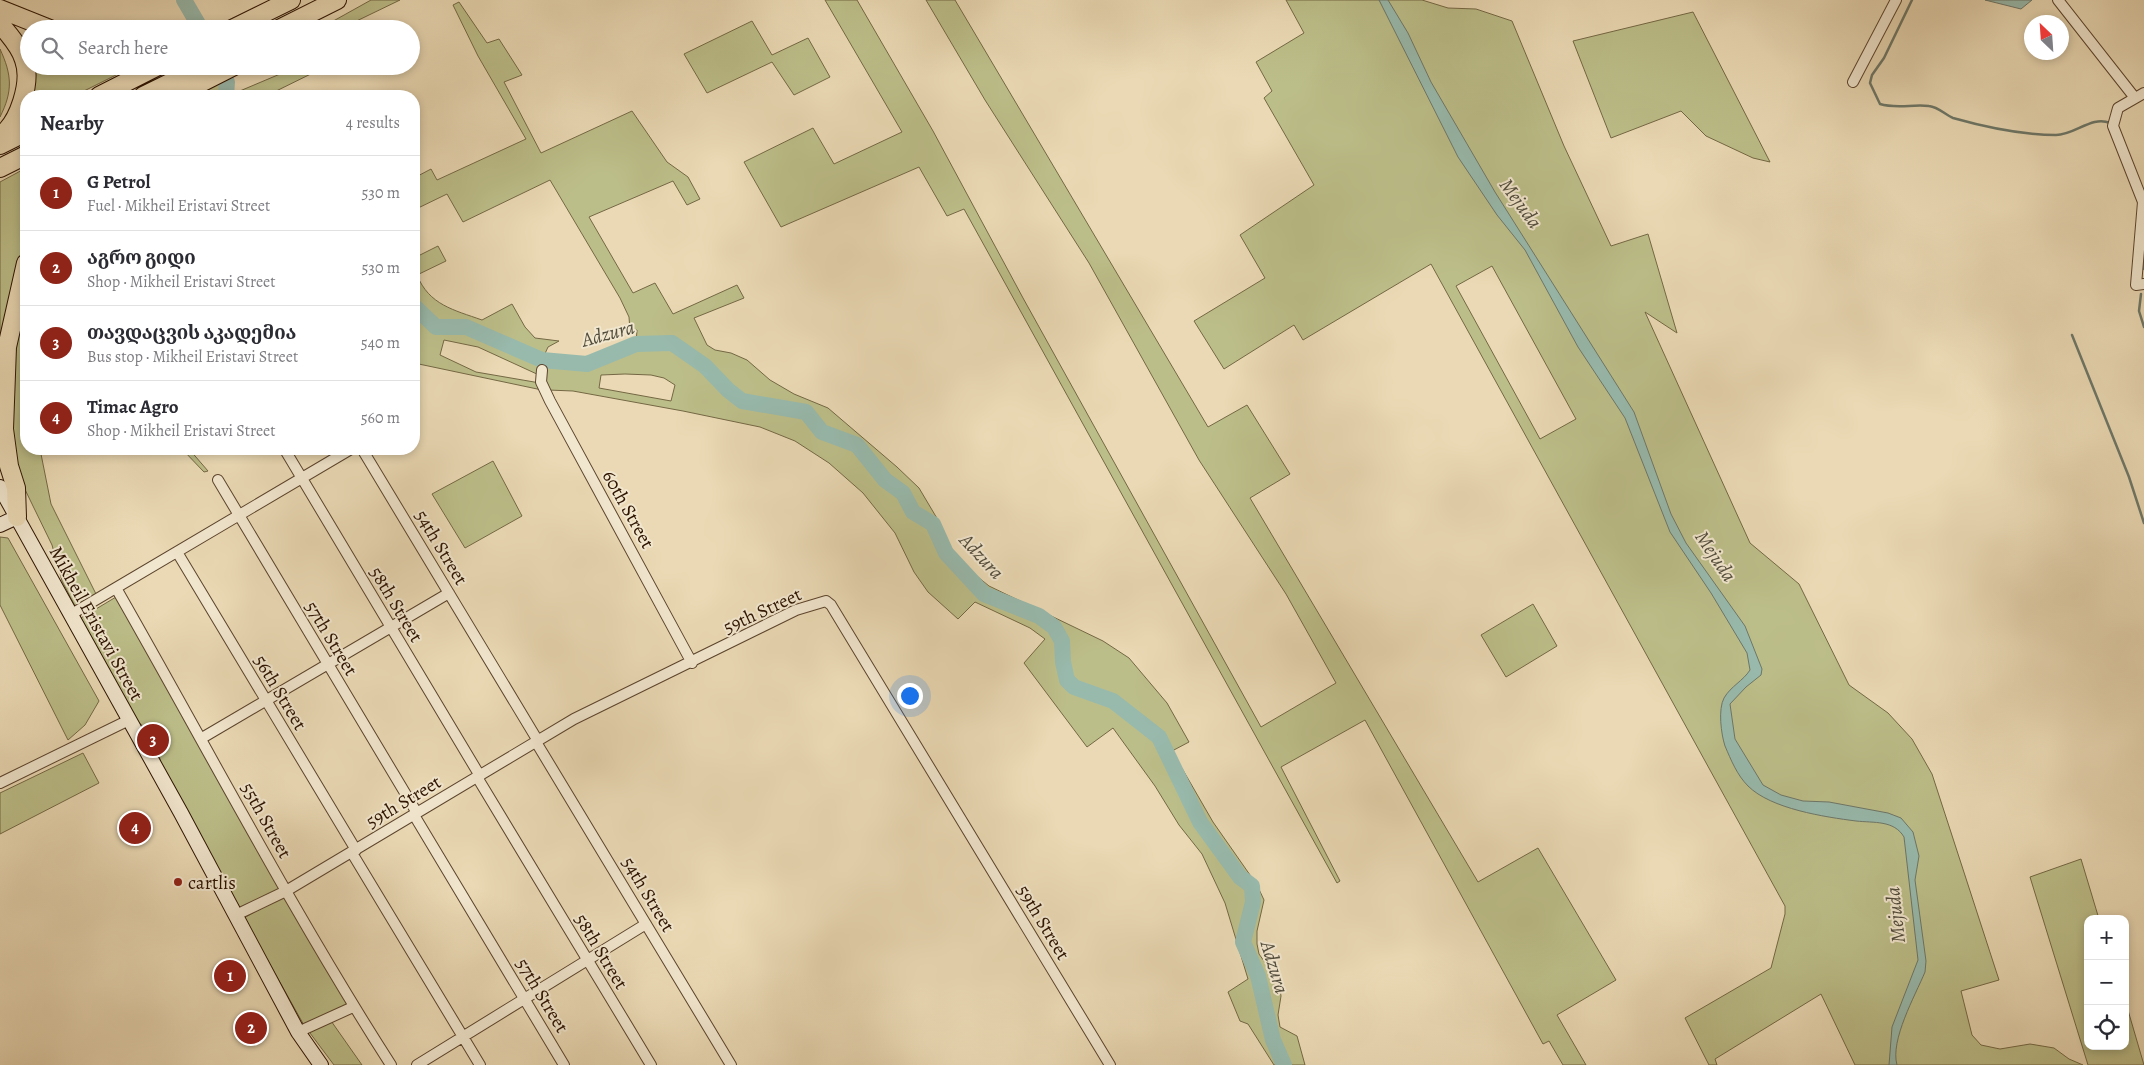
<!DOCTYPE html>
<meta charset="utf-8">
<style>
body{margin:0;font-family:Alegreya,"Noto Serif Georgian",serif;background:#f2f2f3;color:#2b2b33}
.controls{position:absolute;right:15px;bottom:15px;display:grid;overflow:hidden;border-radius:10px;box-shadow:0 2px 8px #0003}
.controls button{width:45px;height:45px;display:grid;place-items:center;padding:0;border:0;border-bottom:1px solid #e1e1e2;background:#fff;color:#2b2b33;font:25px sans-serif}
.compass{position:absolute;left:2024px;top:15px;width:45px;height:45px;border-radius:50%;background:#fff;box-shadow:0 2px 8px #0003;rotate:335deg}
.you{position:absolute;left:909px;top:695px;width:18px;height:18px;margin:-12px;border:4px solid #fff;border-radius:50%;background:#1a73e8;box-shadow:0 0 0 8px #1a73e833}
.badge{display:grid;place-items:center;width:32px;height:32px;border-radius:50%;background:#8f2418;color:#fff;font-size:16px;font-weight:700}
.pin{position:absolute;translate:-50% -50%;border:2px solid #fff;box-shadow:0 1px 5px #0006}
.list{margin:0;padding:0;list-style:none}
h2{display:flex;justify-content:space-between;align-items:center;height:65px;margin:0;padding:0 20px;font-size:21px}
h2 small{font-size:16px;font-weight:400;color:#7c7c81}
.list li{display:grid;grid-template-columns:32px 1fr auto;gap:15px;align-items:center;box-sizing:border-box;height:75px;padding:0 20px;border-top:1px solid #e1e1e2}
.list b{display:block;font-size:19px;white-space:nowrap}
.list p{margin:0;font-size:16px;white-space:nowrap;color:#7c7c81}
.list em{font-size:16px;font-style:normal;color:#7c7c81}
.icon{flex:none;width:28px;height:28px;fill:none;stroke:currentColor;stroke-width:2;stroke-linecap:round;stroke-linejoin:round}
.map{position:relative;flex:none;width:2144px;height:1065px;overflow:hidden}
.search{position:absolute;background:#fff;box-shadow:0 2px 8px #0003;left:20px;top:20px;width:400px;height:55px;display:flex;align-items:center;gap:12px;box-sizing:border-box;padding:0 18px;border-radius:28px;color:#7c7c81;font-size:19px}
.panel{position:absolute;background:#fff;box-shadow:0 2px 8px #0003;left:20px;top:90px;width:400px;height:365px;border-radius:20px}
.map>svg:first-child{display:block}
.green{fill:#bcbe89;stroke:#746844;fill-rule:evenodd}
.water{fill:#98baad;stroke:#6d7768}
.lines{fill:none;stroke-linecap:round;stroke-linejoin:round}
.stream{stroke:#6d7768;stroke-width:2.5}
.river{stroke:#98baad;stroke-width:16}
.street-casing{stroke:#5c442d;stroke-width:12}
.secondary-casing{stroke:#2d1300;stroke-width:16}
.highway-casing{stroke:#2d1300;stroke-width:20}
.street{stroke:#f1e6ce;stroke-width:10}
.secondary{stroke:#f1e6ce;stroke-width:14}
.highway{stroke:#ead9b4;stroke-width:18}
.poi-dot{fill:#8f2418;stroke:#f1e6ce;stroke-width:2}
.labels{text-anchor:middle;stroke-width:4;stroke-linejoin:round;paint-order:stroke}
.street-label{font-size:19px;fill:#2d1300;stroke:#f1e6ce}
.poi-label{font-size:19px;fill:#2d1300;stroke:#f1e6ce;text-anchor:start}
.water-label{font-size:20px;font-style:italic;fill:#524d3d;stroke:#f1e6ce}
</style>
<div class="map">
<svg width="2144" height="1065" viewBox="0 0 2144 1065">
<rect width="100%" height="100%" fill="#ead9b4"/>
<filter id="stains"><feTurbulence type="fractalNoise" baseFrequency=".004" numOctaves="4"/><feColorMatrix values="0 0 0 0 .2 0 0 0 0 .09 0 0 0 0 .02 0 0 0 .5 -.17"/></filter>
<radialGradient id="worn" r=".72"><stop offset=".6" stop-color="#630" stop-opacity="0"/><stop offset="1" stop-color="#630" stop-opacity=".3"/></radialGradient>
<!-- green -->
<path class="green" d="M 371,0 L 400,0 L 340,29 L 319,29 Z
M 825,0 L 857,0 L 933,131 L 1023,298 L 1261,727 L 1336,683 L 1286,594 L 1199,460 L 1089,263 L 985,100 L 926,0 L 955,0 L 1208,427 L 1247,405 L 1290,474 L 1250,498 L 1478,882 L 1538,848 L 1616,980 L 1557,1015 L 1586,1065 L 1563,1065 L 1549,1041 L 1543,1044 L 1365,720 L 1281,767 L 1340,881 L 1337,883 L 964,209 L 947,216 L 919,167 L 781,227 L 744,162 L 813,128 L 834,164 L 902,132 Z
M 1286,0 L 1422,0 L 1448,8 L 1476,9 L 1512,21 L 1564,146 L 1611,246 L 1648,234 L 1677,333 L 1645,312 L 1750,543 L 1799,584 L 1849,685 L 1888,713 L 1912,739 L 1932,774 L 1999,980 L 1961,991 L 1972,1035 L 1981,1045 L 2000,1049 L 2030,1044 L 2054,1048 L 2069,1059 L 2083,1065 L 1855,1065 L 1821,994 L 1715,1059 L 1717,1065 L 1709,1065 L 1685,1018 L 1771,968 L 1785,914 L 1785,906 L 1431,264 L 1303,340 L 1294,325 L 1224,369 L 1194,321 L 1265,278 L 1240,235 L 1314,185 L 1264,98 L 1272,91 L 1256,62 L 1304,33 ZM 1492,266 L 1576,419 L 1540,439 L 1456,286 Z
M 459,2 L 487,43 L 499,39 L 522,75 L 504,82 L 541,153 L 632,111 L 667,162 L 688,177 L 700,199 L 687,205 L 673,181 L 589,217 L 633,293 L 655,283 L 673,314 L 737,285 L 744,298 L 694,318 L 707,345 L 715,350 L 731,353 L 747,360 L 770,380 L 794,394 L 828,408 L 897,467 L 919,488 L 938,520 L 948,543 L 962,564 L 989,586 L 1103,641 L 1129,658 L 1167,703 L 1189,742 L 1172,751 L 1213,822 L 1257,885 L 1264,900 L 1257,931 L 1257,944 L 1259,954 L 1279,982 L 1281,996 L 1278,1015 L 1280,1027 L 1297,1036 L 1305,1065 L 1274,1065 L 1248,1024 L 1240,1021 L 1228,992 L 1248,979 L 1225,903 L 1202,854 L 1179,825 L 1155,786 L 1113,728 L 1087,747 L 1024,663 L 1045,639 L 1030,628 L 975,602 L 958,619 L 928,592 L 914,572 L 895,533 L 863,493 L 829,463 L 795,441 L 760,427 L 683,411 L 573,391 L 548,390 L 544,382 L 547,360 L 587,364 L 636,344 L 637,330 L 630,331 L 629,317 L 620,298 L 550,180 L 463,222 L 447,194 L 414,210 L 414,178 L 431,169 L 437,180 L 526,139 L 478,56 L 453,5 ZM 625,374 L 651,375 L 664,378 L 675,385 L 671,401 L 599,388 L 601,375 Z
M 1693,12 L 1770,162 L 1753,158 L 1706,136 L 1681,111 L 1611,138 L 1573,41 Z
M 752,21 L 772,55 L 808,38 L 830,77 L 794,95 L 772,62 L 707,93 L 684,54 Z
M 0,49 C 12,75 13,91 0,117 Z
M 29,66 L 134,66 L 74,96 L 28,96 Z
M 299,66 L 327,66 L 266,96 L 228,96 Z
M 223,77 L 226,83 L 224,96 L 186,96 Z
M 26,168 L 26,254 L 19,271 L 0,347 L 0,182 Z
M 438,246 L 446,261 L 417,275 C 429,305 454,310 482,320 L 512,304 L 525,327 L 535,338 L 559,341 L 548,347 L 543,358 L 466,324 L 437,325 L 414,303 L 414,258 Z
M 26,291 L 26,449 L 40,449 L 51,504 L 96,594 L 75,606 L 62,581 L 52,545 L 15,469 L 9,417 L 13,364 Z
M 414,311 L 435,330 L 466,330 L 542,362 L 539,375 L 478,347 L 444,340 L 440,355 L 476,372 L 540,383 L 542,390 L 414,363 Z
M 182,449 L 189,449 L 208,471 L 204,472 Z
M 493,461 L 522,516 L 465,548 L 432,494 Z
M 0,537 L 8,538 L 99,701 L 85,725 L 68,740 L 0,605 Z
M 116,597 L 286,887 L 239,910 L 161,765 L 156,737 L 137,721 L 81,618 Z
M 1533,604 L 1557,646 L 1506,677 L 1481,635 Z
M 83,753 L 99,783 L 0,834 L 0,793 Z
M 2081,859 L 2099,919 L 2088,919 L 2088,1046 L 2125,1046 L 2125,1000 L 2144,1065 L 2088,1065 L 2030,877 Z
M 284,896 L 348,1005 L 305,1027 L 244,918 Z
M 329,1018 L 362,1065 L 334,1065 L 307,1029 Z"/>
<!-- water -->
<path class="water" d="M 1379,0 L 1388,0 L 1408,33 L 1431,82 L 1495,192 L 1634,412 L 1671,514 L 1686,543 L 1745,626 L 1762,669 L 1761,675 L 1746,687 L 1730,704 L 1735,739 L 1763,785 L 1781,795 L 1803,801 L 1829,802 L 1888,813 L 1901,818 L 1913,832 L 1919,856 L 1915,880 L 1926,961 L 1925,972 C 1915,996 1890,1040 1897,1065 L 1889,1065 L 1892,1027 L 1918,960 L 1904,837 C 1894,820 1874,823 1856,821 C 1825,817 1771,809 1748,786 C 1737,775 1731,760 1725,746 C 1721,734 1718,709 1724,698 C 1731,686 1743,681 1750,670 L 1747,653 L 1711,593 L 1670,532 L 1625,418 L 1578,347 L 1525,250 L 1497,215 L 1458,157 Z
M 1985,0 L 2032,0 L 2021,9 Z"/>
<g class="lines">
<!-- stream -->
<path class="stream" d="M 1912,0 L 1884,58 L 1872,75 L 1870,83 L 1880,104 C 1896,109 1913,104 1929,106 C 1939,107 1945,115 1953,118 C 1985,127 2023,135 2056,135 C 2075,135 2092,115 2110,123
M 2143,269 L 2143,256
M 2141,294 L 2139,311 L 2144,327
M 2072,335 L 2129,477 L 2144,523"/>
<!-- river -->
<path class="river" d="M 184,0 L 201,29
M 226,96 L 227,82
M 414,306 L 436,327 L 466,327 L 542,360 L 587,364 L 636,344 L 672,343 L 705,366 L 728,390 L 742,401 L 806,412 L 822,432 L 857,445 L 885,480 L 903,493 L 913,512 L 933,524 L 946,553 L 984,594 L 1039,616 L 1054,627 L 1062,641 L 1063,662 L 1067,680 L 1074,687 L 1113,701 L 1159,737 L 1200,822 L 1240,877 L 1252,886 L 1253,902 L 1243,942 L 1258,976 L 1273,1040 L 1284,1065"/>
<defs>
<path id="street" d="M 2058,0 L 2135,98
M 1853,82 L 1896,0
M 2144,93 L 2118,108 L 2113,126 L 2143,202 L 2136,285 L 2144,284
M 542,370 L 541,382 L 550,401 L 692,663
M 362,449 L 538,741
M 285,450 L 480,776
M 218,480 L 417,813
M 177,552 L 356,850
M 116,588 C 207,747 292,911 391,1065
M 70,615 L 351,449
M 202,738 L 449,593
M 536,742 L 731,1065
M 477,777 L 651,1065
M 0,783 L 129,720
M 414,815 L 564,1065
M 352,853 L 480,1065
M 236,915 L 286,891 L 574,719 L 796,610 L 826,601 L 831,605 L 1110,1065
M 298,1032 L 353,1007
M 417,1065 L 646,924"/>
<path id="secondary" d="M 0,487 L 181,813 L 298,1032 L 321,1065
M 0,525 L 17,517"/>
<path id="highway" d="M 0,9 L 50,29
M 0,24 C 8,33 21,49 24,60 C 32,82 19,123 0,136
M 232,29 L 291,0
M 279,29 L 337,0
M 99,96 L 158,66
M 143,96 L 204,66
M 175,96 L 234,66
M 0,145 L 26,132
M 0,168 L 26,155
M 17,517 L 16,488 L 9,466 L 4,429 L 7,347 L 26,263"/>
</defs>
<!-- street casing -->
<use href="#street" class="street-casing"/>
<!-- secondary casing -->
<use href="#secondary" class="secondary-casing"/>
<!-- highway casing -->
<use href="#highway" class="highway-casing"/>
<!-- street -->
<use href="#street" class="street"/>
<!-- secondary -->
<use href="#secondary" class="secondary"/>
<!-- highway -->
<use href="#highway" class="highway"/>
</g>
<!-- markers -->
<circle class="poi-dot" cx="178" cy="882" r="5"/>
<g class="labels">
<!-- street labels -->
<g class="street-label">
<text transform="translate(629 509) rotate(61)" y="7">60th Street</text>
<text transform="translate(442 547) rotate(59)" y="7">54th Street</text>
<text transform="translate(397 604) rotate(59)" y="7">58th Street</text>
<text transform="translate(762 610) rotate(-25)" y="7">59th Street</text>
<text transform="translate(97 623) rotate(61)" y="7">Mikheil Eristavi Street</text>
<text transform="translate(332 638) rotate(59)" y="7">57th Street</text>
<text transform="translate(281 692) rotate(59)" y="7">56th Street</text>
<text transform="translate(403 801) rotate(-31)" y="7">59th Street</text>
<text transform="translate(267 820) rotate(61)" y="7">55th Street</text>
<text transform="translate(649 894) rotate(59)" y="7">54th Street</text>
<text transform="translate(1044 922) rotate(59)" y="7">59th Street</text>
<text transform="translate(602 951) rotate(59)" y="7">58th Street</text>
<text transform="translate(543 995) rotate(59)" y="7">57th Street</text>
</g>
<!-- poi labels -->
<g class="poi-label">
<text x="188" y="889">cartlis</text>
</g>
<!-- water labels -->
<g class="water-label">
<text transform="translate(1521 203) rotate(54)" y="7">Mejuda</text>
<text transform="translate(608 333) rotate(-15)" y="7">Adzura</text>
<text transform="translate(982 556) rotate(47)" y="7">Adzura</text>
<text transform="translate(1716 556) rotate(56)" y="7">Mejuda</text>
<text transform="translate(1895 915) rotate(-96)" y="7">Mejuda</text>
<text transform="translate(1275 967) rotate(73)" y="7">Adzura</text>
</g>
</g>
<rect width="100%" height="100%" filter="url(#stains)"/>
<rect width="100%" height="100%" fill="url(#worn)"/>
</svg>
<div class="controls">
<button>+</button>
<button>−</button>
<button><svg class="icon" aria-label="locate" viewBox="0 0 24 24"><circle cx="12" cy="12" r="6"/><path d="M12 2v4M12 18v4M2 12h4M18 12h4"/></svg></button>
</div>
<svg class="compass" viewBox="-18 -18 36 36"><path d="M0-13l5 13h-10z" fill="#e53935"/><path d="M0 13l5-13h-10z" fill="#7c7c81"/></svg>
<div class="you"></div>
<div class="pin badge" style="left:230px;top:976px">1</div>
<div class="pin badge" style="left:251px;top:1028px">2</div>
<div class="pin badge" style="left:153px;top:740px">3</div>
<div class="pin badge" style="left:135px;top:828px">4</div>
<div class="search"><svg class="icon" aria-label="search" viewBox="0 0 24 24"><circle cx="10" cy="10" r="6"/><path d="M15 15l6 6"/></svg>Search here</div>
<section class="panel">
<h2>Nearby<small>4 results</small></h2>
<ul class="list">
<li><span class="badge">1</span><div><b>G Petrol</b><p>Fuel · Mikheil Eristavi Street</p></div><em>530 m</em></li>
<li><span class="badge">2</span><div><b>აგრო გიდი</b><p>Shop · Mikheil Eristavi Street</p></div><em>530 m</em></li>
<li><span class="badge">3</span><div><b>თავდაცვის აკადემია</b><p>Bus stop · Mikheil Eristavi Street</p></div><em>540 m</em></li>
<li><span class="badge">4</span><div><b>Timac Agro</b><p>Shop · Mikheil Eristavi Street</p></div><em>560 m</em></li>
</ul>
</section>
</div>
